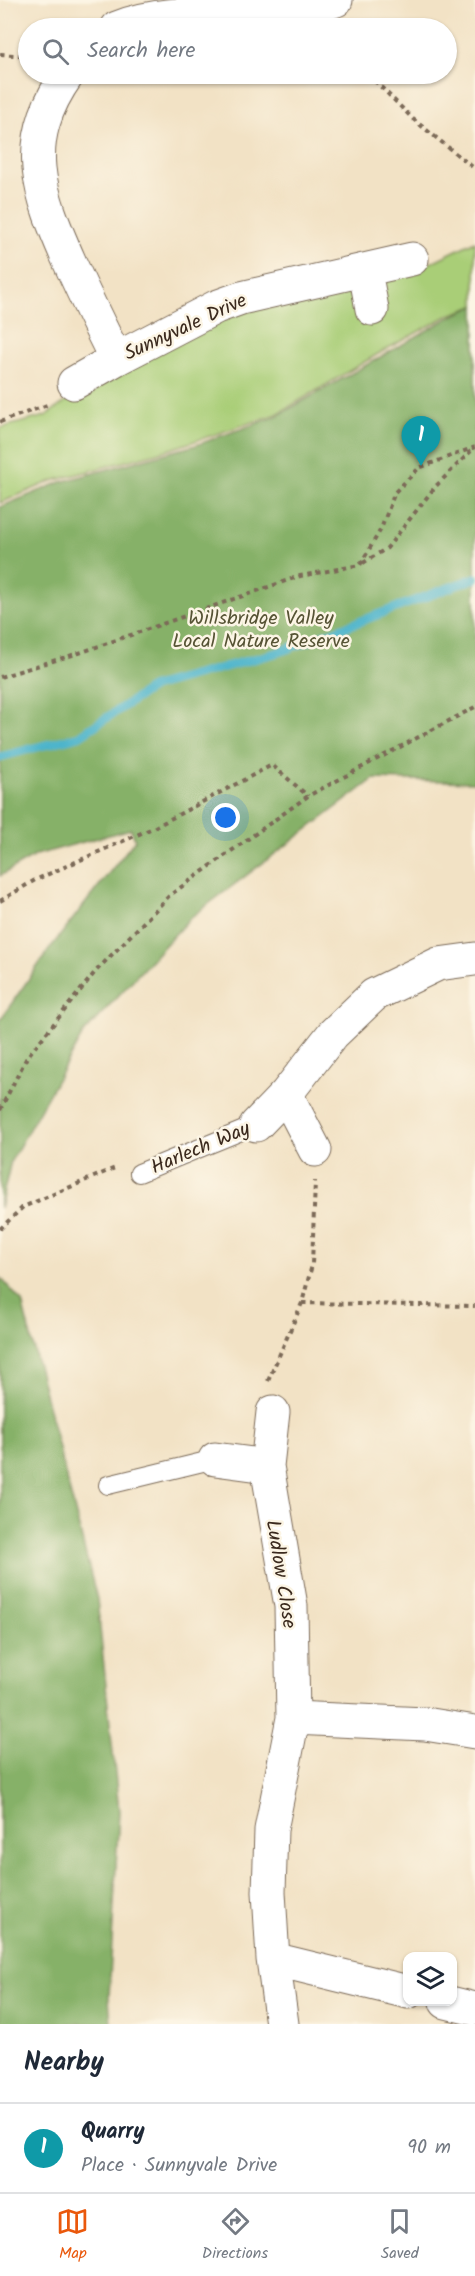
<!DOCTYPE html>
<meta charset="utf-8">
<style>
body{margin:0;font-family:Kalam,sans-serif;background:#f6f6f7;color:#1f2937}
.controls{position:absolute;right:18px;bottom:18px;display:grid;overflow:hidden;border-radius:12px;box-shadow:0 2px 4px #0004}
.controls button{width:54px;height:54px;display:grid;place-items:center;padding:0;border:0;border-bottom:2px solid #e0e1e3;background:#fff;color:#1f2937;font:30px sans-serif}
.you{position:absolute;left:226px;top:818px;width:21px;height:21px;margin:-15px;border:4px solid #fff;border-radius:50%;background:#1a73e8;box-shadow:0 0 0 9px #1a73e833}
.badge{display:grid;place-items:center;width:39px;height:39px;border-radius:50%;background:#ea580c;color:#fff;font-size:20px;font-weight:700}
.pin{position:absolute;translate:-50% -50px;filter:drop-shadow(0 2px 3px #0008)}
.pin::after{content:'';position:absolute;top:32px;width:21px;height:18px;background:inherit;clip-path:polygon(0 0,100% 0,50% 100%)}
.list{margin:0;padding:0;list-style:none}
h2{display:flex;justify-content:space-between;align-items:center;height:78px;margin:0;padding:0 24px;font-size:26px}
h2 small{font-size:20px;font-weight:400;color:#747a83}
.list li{display:grid;grid-template-columns:39px 1fr auto;gap:18px;align-items:center;box-sizing:border-box;height:90px;padding:0 24px;border-top:2px solid #e0e1e3}
.list b{display:block;font-size:22px;white-space:nowrap}
.list p{margin:0;font-size:20px;white-space:nowrap;color:#747a83}
.list em{font-size:20px;font-style:normal;color:#747a83}
.icon{flex:none;width:33px;height:33px;fill:none;stroke:currentColor;stroke-width:2;stroke-linecap:round;stroke-linejoin:round}
.map{position:relative;flex:none;width:475px;height:2024px;overflow:hidden}
.search{position:absolute;background:#fff;box-shadow:0 2px 4px #0004;left:18px;right:18px;top:18px;height:66px;display:flex;align-items:center;gap:15px;box-sizing:border-box;padding:0 21px;border-radius:33px;color:#747a83;font-size:22px}
.sheet{height:168px;background:#fff}
nav{display:flex;justify-content:space-around;align-items:center;box-sizing:border-box;height:84px;border-top:2px solid #e0e1e3;background:#fff;font-size:16px;color:#747a83}
nav a{display:grid;justify-items:center;gap:3px}
nav .on{color:#ea580c}
.map>svg:first-child{display:block}
.green{fill:#a9ce77;stroke:#727c4a;stroke-width:1.5}
.forest{fill:#86b168;stroke:#606e43;stroke-width:1.5}
.lines{fill:none;stroke-linecap:round;stroke-linejoin:round}
.stream{stroke:#4cb4cb;stroke-width:9}
.service-casing{stroke:#7b6a58;stroke-width:20}
.minor-casing{stroke:#7b6a58;stroke-width:35}
.path{stroke:#7b6a58;stroke-width:4;stroke-dasharray:4.5 4.5;stroke-linecap:butt}
.service{stroke:#fff;stroke-width:18}
.minor{stroke:#fff;stroke-width:33}
.labels{text-anchor:middle;stroke-width:5;stroke-linejoin:round;paint-order:stroke}
.street-label{font-size:20px;fill:#3b2a1e;stroke:#fcf5e5}
.park-label{font-size:20px;fill:#565334;stroke:#fcf5e5}
</style>
<div class="map">
<svg width="475" height="2024" viewBox="0 0 475 2024">
<rect width="100%" height="100%" fill="#fcf5e5"/>
<filter id="ink" filterUnits="userSpaceOnUse"><feTurbulence type="fractalNoise" baseFrequency=".0167" numOctaves="2"/><feDisplacementMap in="SourceGraphic" scale="12" xChannelSelector="R" yChannelSelector="G"/><feConvolveMatrix kernelMatrix="1 2 1 2 8 2 1 2 1" color-interpolation-filters="sRGB"/></filter>
<filter id="wash" filterUnits="userSpaceOnUse"><feTurbulence type="fractalNoise" baseFrequency=".008" numOctaves="4" result="noise"/><feDisplacementMap in="SourceGraphic" scale="24" xChannelSelector="R" yChannelSelector="G"/><feGaussianBlur stdDeviation="1.35" result="paint"/><feColorMatrix in="noise" values="0 0 0 0 0 0 0 0 0 0 0 0 0 0 0 0 0 1.4 0 .05"/><feComposite in="paint" operator="in"/></filter>
<g filter="url(#wash)">
<rect width="100%" height="100%" fill="#f2e2c5"/>
<!-- green -->
<path class="green" d="M 475,241 L 475,306 L 449,315 L 383,351 L 277,414 L 168,450 L 52,481 L 0,503 L 0,428 L 45,416 L 80,392 L 235,309 L 343,290 L 355,299 L 381,290 L 390,274 L 418,269 Z"/>
<!-- forest -->
<path class="forest" d="M 475,306 L 475,782 L 374,779 L 190,918 L 83,1034 L 11,1161 L 0,1208 L 0,1020 L 51,947 L 135,840 L 131,829 L 36,855 L 0,876 L 0,507 L 61,482 L 196,445 L 277,416 L 452,316 Z
M 0,1277 L 22,1302 L 97,1599 L 119,1811 L 109,1997 L 111,2024 L 0,2024 Z"/>
<g class="lines">
<!-- stream -->
<path class="stream" d="M 0,757 L 79,736 L 153,687 L 279,652 L 475,578"/>
</g>
</g>
<g filter="url(#ink)">
<g class="lines">
<defs>
<path id="service" d="M 139,1173 L 256,1125
M 108,1485 L 215,1459"/>
<path id="minor" d="M 117,28 C 185,0 264,28 336,0
M 68,74 C 19,143 39,193 70,263 C 85,296 100,327 116,359 L 216,307 L 241,298 L 412,259
M 365,271 L 372,309
M 74,383 L 116,359
M 286,1094 L 315,1150
M 256,1125 L 286,1094 L 333,1034 L 374,995 L 438,964 L 475,959
M 273,1412 L 267,1466 L 291,1606 L 293,1718 L 271,1830 L 269,1892 L 273,1959 L 408,1992
M 215,1459 L 267,1466
M 293,1718 L 425,1724 L 475,1732
M 273,1959 L 282,2024
M 446,2002 L 475,2009"/>
</defs>
<!-- service casing -->
<use href="#service" class="service-casing"/>
<!-- minor casing -->
<use href="#minor" class="minor-casing"/>
<!-- path -->
<path class="path" d="M 0,54 L 28,56
M 368,74 L 413,119 L 475,169
M 0,422 L 50,404
M 363,563 L 387,548 L 435,487 L 471,451
M 0,677 L 79,653 L 300,576 L 360,565 L 381,529 L 395,492 L 419,468 L 475,447
M 0,901 L 35,880 L 155,827 L 272,765 L 308,796
M 0,1110 L 27,1057 L 96,971 L 170,895 L 308,796 L 475,707
M 0,1229 L 23,1207 L 115,1168
M 302,1303 L 475,1306
M 268,1381 L 302,1303 L 312,1265 L 315,1181"/>
<!-- service -->
<use href="#service" class="service"/>
<!-- minor -->
<use href="#minor" class="minor"/>
</g>
</g>
<g class="labels">
<!-- street labels -->
<g class="street-label">
<text transform="translate(185 326) rotate(-25)" y="7">Sunnyvale Drive</text>
<text transform="translate(200 1147) rotate(-23)" y="7">Harlech Way</text>
<text transform="translate(282 1574) rotate(81)" y="7">Ludlow Close</text>
</g>
<!-- park labels -->
<g class="park-label">
<text x="261" y="624">Willsbridge Valley<tspan x="261" dy="23">Local Nature Reserve</tspan></text>
</g>
</g>
</svg>
<div class="controls">
<button><svg class="icon" aria-label="layers" viewBox="0 0 24 24"><path d="M12 4l9 5-9 5-9-5zM3 14l9 5 9-5"/></svg></button>
</div>
<div class="you"></div>
<div class="pin badge" style="left:421px;top:466px;background:#0f9aa8">1</div>
<div class="search"><svg class="icon" aria-label="search" viewBox="0 0 24 24"><circle cx="10" cy="10" r="6"/><path d="M15 15l6 6"/></svg>Search here</div>
</div>
<section class="sheet">
<h2>Nearby<small></small></h2>
<ul class="list">
<li><span class="badge" style="background:#0f9aa8">1</span><div><b>Quarry</b><p>Place · Sunnyvale Drive</p></div><em>90 m</em></li>
</ul>
</section>
<nav>
<a class="on"><svg class="icon" aria-label="map" viewBox="0 0 24 24"><path d="M3 6l6-2 6 2 6-2v14l-6 2-6-2-6 2zM9 4v14M15 6v14"/></svg>Map</a>
<a><svg class="icon" aria-label="directions" viewBox="0 0 24 24"><path d="M12 3l9 9-9 9-9-9zM9 14v-3h6M13 9l2 2-2 2"/></svg>Directions</a>
<a><svg class="icon" aria-label="saved" viewBox="0 0 24 24"><path d="M7 4h10v16l-5-4-5 4z"/></svg>Saved</a>
</nav>
